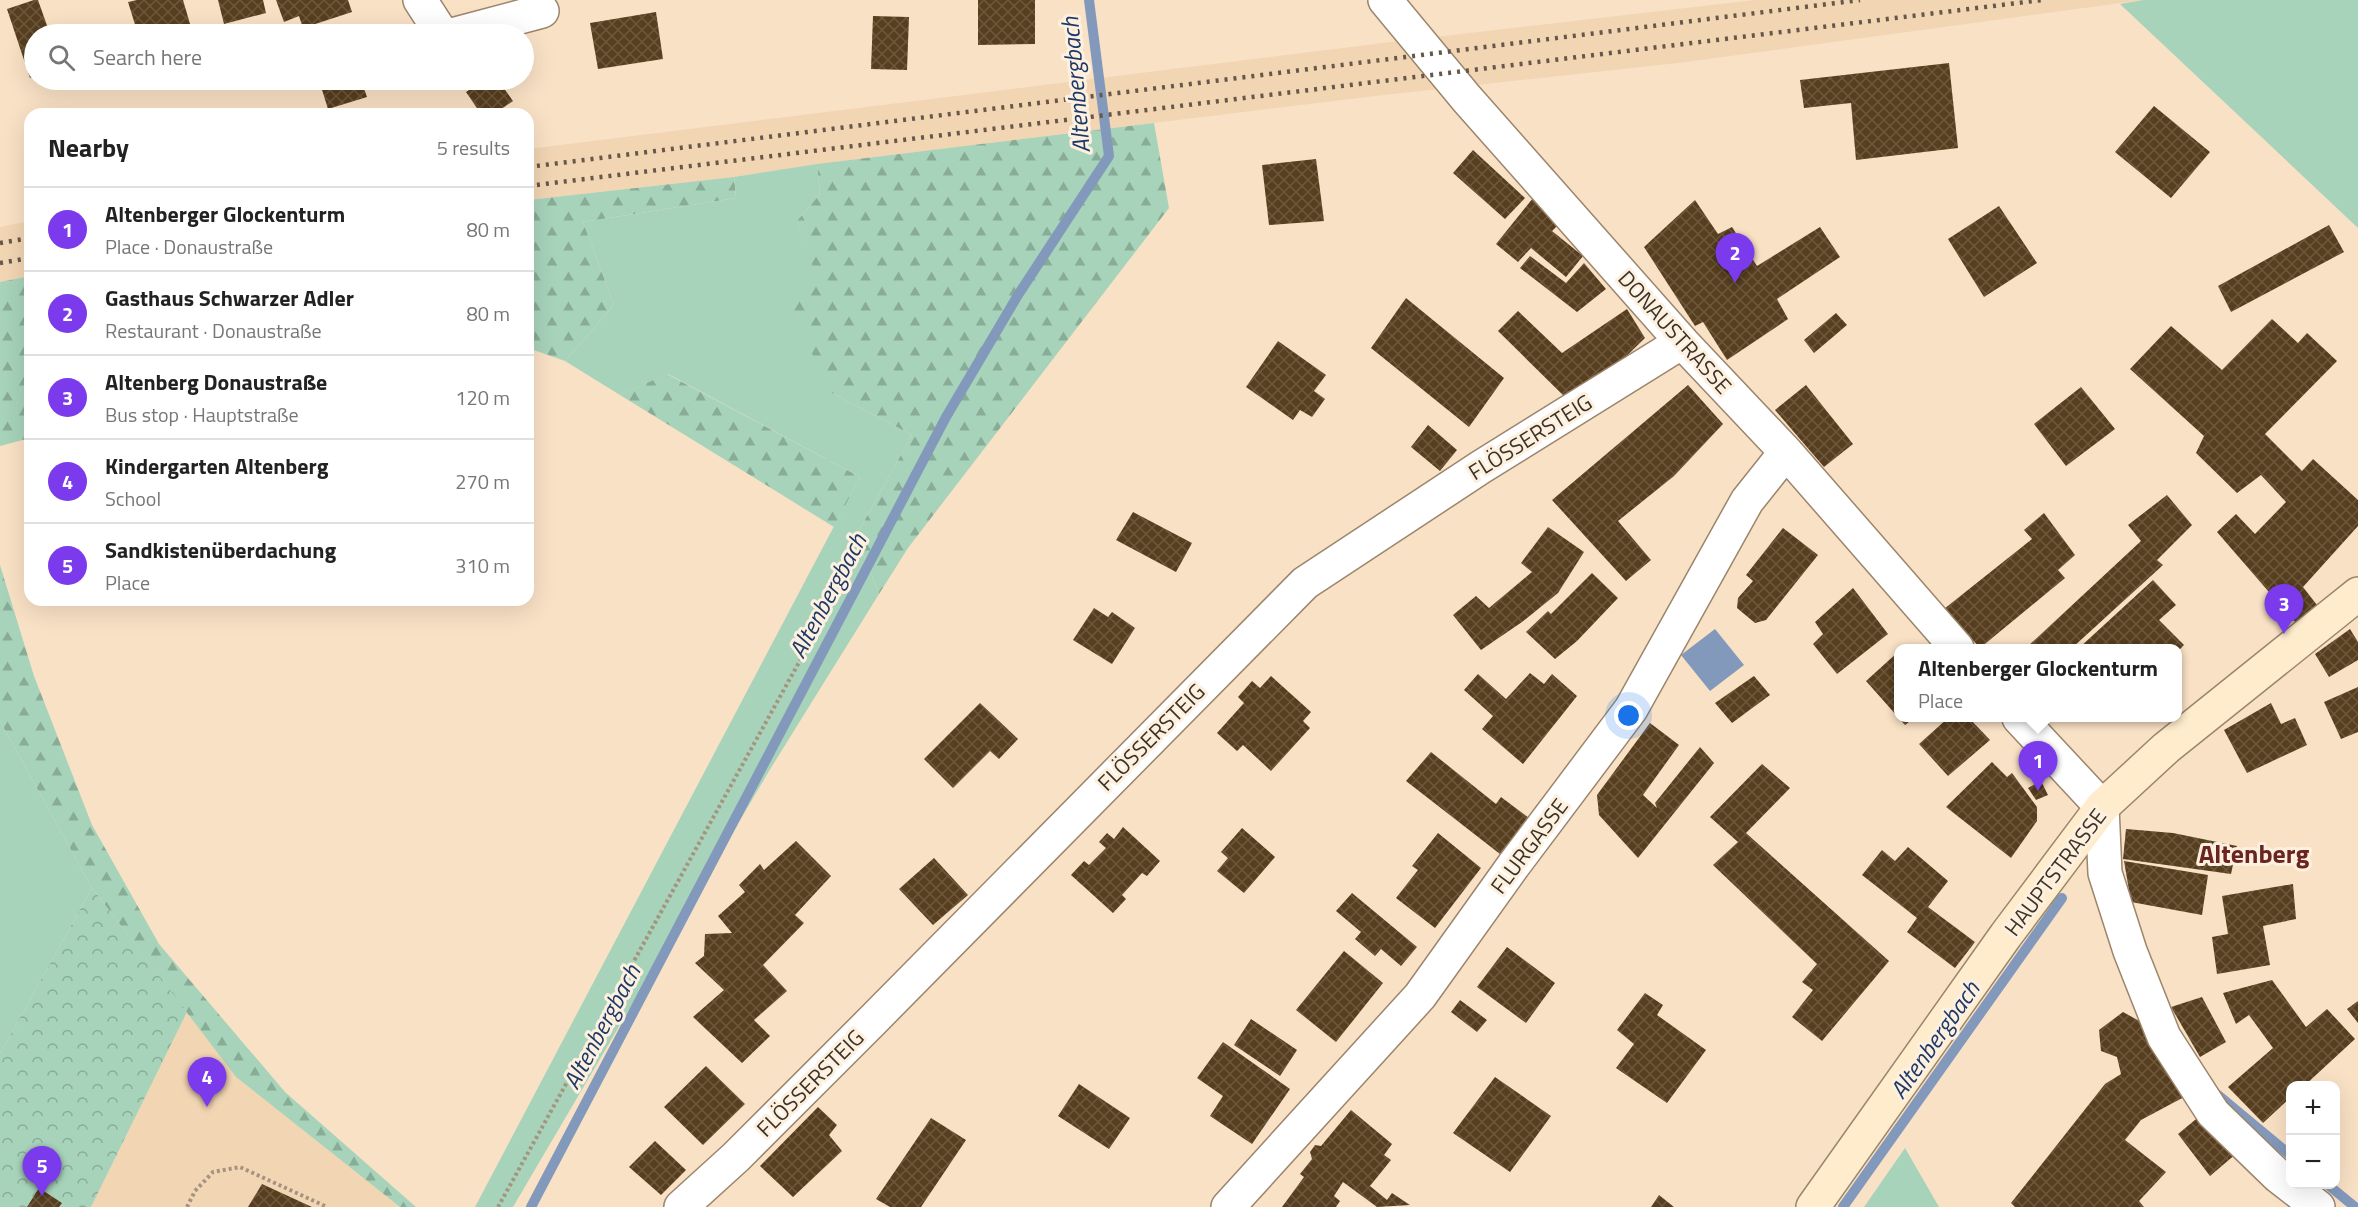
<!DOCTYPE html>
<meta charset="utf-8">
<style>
body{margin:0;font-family:"Titillium Web",sans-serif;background:#f2f2f2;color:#222}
.controls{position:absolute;right:18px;bottom:18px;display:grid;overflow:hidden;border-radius:12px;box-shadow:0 6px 24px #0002}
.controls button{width:54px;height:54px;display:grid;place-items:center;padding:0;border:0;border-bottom:2px solid #e0e0e0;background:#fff;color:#222;font:30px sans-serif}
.you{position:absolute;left:1629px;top:716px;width:21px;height:21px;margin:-15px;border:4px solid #fff;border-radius:50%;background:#1a73e8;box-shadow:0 0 0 9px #1a73e833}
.badge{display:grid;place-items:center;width:39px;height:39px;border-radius:50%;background:#7c3aed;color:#fff;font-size:20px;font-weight:700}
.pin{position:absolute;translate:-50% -50px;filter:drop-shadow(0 2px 3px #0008)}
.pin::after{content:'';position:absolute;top:32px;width:21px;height:18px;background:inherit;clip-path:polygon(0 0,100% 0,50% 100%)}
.popup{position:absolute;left:1894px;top:644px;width:288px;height:78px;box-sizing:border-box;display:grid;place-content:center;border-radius:12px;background:#fff;filter:drop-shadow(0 2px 4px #0005);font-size:20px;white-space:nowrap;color:#767676}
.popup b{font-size:22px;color:#222}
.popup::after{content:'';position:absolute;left:50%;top:100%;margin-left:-12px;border:12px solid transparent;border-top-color:#fff}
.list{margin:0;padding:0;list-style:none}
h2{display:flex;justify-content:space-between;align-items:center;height:78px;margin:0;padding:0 24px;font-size:26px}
h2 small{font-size:20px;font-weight:400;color:#767676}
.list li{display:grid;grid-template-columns:39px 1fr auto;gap:18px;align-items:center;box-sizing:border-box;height:84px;padding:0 24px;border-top:2px solid #e0e0e0}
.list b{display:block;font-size:22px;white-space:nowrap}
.list p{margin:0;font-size:20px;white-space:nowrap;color:#767676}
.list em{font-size:20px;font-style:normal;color:#767676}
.icon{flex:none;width:33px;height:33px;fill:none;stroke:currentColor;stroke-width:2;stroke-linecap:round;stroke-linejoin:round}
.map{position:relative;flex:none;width:2358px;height:1207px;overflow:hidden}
.search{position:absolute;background:#fff;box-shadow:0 6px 24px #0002;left:24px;top:24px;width:510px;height:66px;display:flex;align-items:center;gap:15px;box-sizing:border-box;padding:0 21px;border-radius:33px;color:#767676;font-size:22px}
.panel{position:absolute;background:#fff;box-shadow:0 6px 24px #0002;left:24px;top:108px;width:510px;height:498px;border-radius:18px}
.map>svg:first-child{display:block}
.built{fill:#f2d5b3}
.grass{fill:#a7d3ba}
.forest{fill:url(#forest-firs)}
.park{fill:url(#park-crowns)}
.water{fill:#8399bc}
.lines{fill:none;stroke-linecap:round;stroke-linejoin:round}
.stream{stroke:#8399bc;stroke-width:10}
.building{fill:url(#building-cross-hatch)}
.street-casing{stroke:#9b856c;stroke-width:36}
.secondary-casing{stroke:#9b856c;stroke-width:36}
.path{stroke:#a4937f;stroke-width:4;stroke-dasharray:3 3;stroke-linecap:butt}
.street{stroke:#fff;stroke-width:33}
.secondary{stroke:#feeccd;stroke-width:33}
.rail{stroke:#65584a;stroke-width:4.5;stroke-dasharray:3 6;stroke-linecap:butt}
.labels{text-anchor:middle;stroke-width:6;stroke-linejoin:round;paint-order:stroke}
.street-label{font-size:22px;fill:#3c3328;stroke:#fef0df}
.water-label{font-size:24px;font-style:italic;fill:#1d3968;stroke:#fef0df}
.quarter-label{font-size:26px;font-weight:bold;fill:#6a2520;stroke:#fef0df}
</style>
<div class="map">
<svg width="2358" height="1207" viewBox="0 0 2358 1207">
<defs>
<pattern id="forest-firs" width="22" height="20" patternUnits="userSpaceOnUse" patternTransform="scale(1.5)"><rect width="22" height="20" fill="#a7d3ba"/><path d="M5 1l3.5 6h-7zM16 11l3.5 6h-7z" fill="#89ac97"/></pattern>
<pattern id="park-crowns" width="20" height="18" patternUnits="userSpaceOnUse" patternTransform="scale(1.5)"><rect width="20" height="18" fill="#a7d3ba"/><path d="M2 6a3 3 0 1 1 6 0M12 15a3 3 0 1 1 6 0" fill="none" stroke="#89ac97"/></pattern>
<pattern id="building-cross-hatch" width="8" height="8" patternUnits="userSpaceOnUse" patternTransform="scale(1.5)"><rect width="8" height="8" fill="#573e1e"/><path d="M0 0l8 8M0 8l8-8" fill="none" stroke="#6d583e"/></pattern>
</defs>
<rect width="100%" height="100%" fill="#f9e1c5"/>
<!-- built -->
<path class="built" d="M 1755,0 L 2143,0 L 1678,63 L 1392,94 L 817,164 L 734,177 L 528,200 L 528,149 L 1383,43 Z
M 30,221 L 30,276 L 0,282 L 0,227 Z
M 187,1012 L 236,1077 L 400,1207 L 91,1207 Z"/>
<!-- grass -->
<path class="grass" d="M 2143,0 L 2358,0 L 2358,228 L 2120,4 Z
M 817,164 L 820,194 L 797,221 L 817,277 L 832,393 L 912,435 L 856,536 L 879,594 L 769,771 L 513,1207 L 475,1207 L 860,477 L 668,374 L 620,395 L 565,361 L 614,305 L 583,222 L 736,198 L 734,177 Z
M 0,721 L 92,888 L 0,1054 Z
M 1905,1148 L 1939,1207 L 1864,1207 Z"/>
<!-- forest -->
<path class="forest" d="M 1154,123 L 1169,208 L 908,548 L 879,594 L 856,536 L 912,435 L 832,393 L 789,308 L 816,277 L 797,221 L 820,194 L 817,164 Z
M 734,177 L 736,198 L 583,222 L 614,305 L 565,361 L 528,348 L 528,200 Z
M 30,276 L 30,438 L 0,446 L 0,282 Z
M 667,374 L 860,477 L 834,527 L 620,395 Z
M 0,565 L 34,676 L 92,825 L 159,944 L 285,1092 L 416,1207 L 400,1207 L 236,1077 L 92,888 L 0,721 Z"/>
<!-- park -->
<path class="park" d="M 92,888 L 187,1012 L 91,1207 L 0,1207 L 0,1054 Z"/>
<!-- water -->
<path class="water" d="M 1715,629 L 1744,665 L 1710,691 L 1681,655 Z"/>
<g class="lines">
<!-- stream -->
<path class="stream" d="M 2218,1095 L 2290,1155
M 2327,1184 L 2355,1207
M 531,1207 L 946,417 L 1018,295 L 1109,156 L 1089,0
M 1843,1207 L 2062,898"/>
</g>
<!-- building -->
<path class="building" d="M 34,0 L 38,0 L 50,34 L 34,34 L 34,76 L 30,78 L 7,9 Z
M 137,0 L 183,0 L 193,34 L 138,34 L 128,2 Z
M 218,0 L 263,0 L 266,13 L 224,24 Z
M 276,0 L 348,0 L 352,12 L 303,28 L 299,16 L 284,22 Z
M 978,0 L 1035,0 L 1035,44 L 978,45 Z
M 656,12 L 663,59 L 598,69 L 590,23 Z
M 873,16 L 909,17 L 907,70 L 871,69 Z
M 1949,63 L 1958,148 L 1856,160 L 1851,103 L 1804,108 L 1800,80 Z
M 319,80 L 361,80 L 367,97 L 328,109 Z
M 484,80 L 498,80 L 513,101 L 494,114 L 481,114 L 466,92 Z
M 2154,106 L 2210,152 L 2171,198 L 2115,152 Z
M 1473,150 L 1525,198 L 1505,219 L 1453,173 Z
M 1316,159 L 1324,221 L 1269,225 L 1262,165 Z
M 1533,198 L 1558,225 L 1552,231 L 1583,256 L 1566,277 L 1531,248 L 1518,262 L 1496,244 Z
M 1695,200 L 1718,234 L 1732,227 L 1757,266 L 1820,227 L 1840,257 L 1777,299 L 1788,319 L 1727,360 L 1703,322 L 1695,326 L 1644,247 Z
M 1999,206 L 2037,263 L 1984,297 L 1948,239 Z
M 2329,225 L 2344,252 L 2231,312 L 2218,286 Z
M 1530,256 L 1566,283 L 1584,263 L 1606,289 L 1577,312 L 1520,268 Z
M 1406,298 L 1504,378 L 1469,427 L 1371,348 Z
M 1627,309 L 1645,338 L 1604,378 L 1568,400 L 1498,331 L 1518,311 L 1562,353 Z
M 1836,313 L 1847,325 L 1814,353 L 1804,340 Z
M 2272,319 L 2298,343 L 2307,333 L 2337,361 L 2265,434 L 2302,471 L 2313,459 L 2358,500 L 2358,526 L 2303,587 L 2317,605 L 2295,622 L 2217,532 L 2236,514 L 2255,534 L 2286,502 L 2261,475 L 2237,493 L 2196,453 L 2204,436 L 2130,369 L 2171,326 L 2222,370 Z
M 1278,341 L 1326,375 L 1314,391 L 1325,399 L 1312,417 L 1300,410 L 1293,420 L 1246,387 Z
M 1688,385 L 1723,424 L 1674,476 L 1618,521 L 1651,560 L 1626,581 L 1552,500 Z
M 1806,385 L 1853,444 L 1824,467 L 1775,410 Z
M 2081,387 L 2115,429 L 2066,466 L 2034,424 Z
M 1428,425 L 1457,450 L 1440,471 L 1411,447 Z
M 2167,495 L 2192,525 L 2157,560 L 2163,565 L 2072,648 L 2026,648 L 2141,541 L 2128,525 Z
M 1133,512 L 1192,543 L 1176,572 L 1116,540 Z
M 2044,513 L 2075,555 L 2058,570 L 2065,578 L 1980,648 L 1944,609 L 2032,539 L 2024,530 Z
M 1548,527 L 1584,552 L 1558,593 L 1522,622 L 1481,650 L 1453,615 L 1476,596 L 1489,608 L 1532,572 L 1521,563 Z
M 1783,528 L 1818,555 L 1766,620 L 1755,623 L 1737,608 L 1738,598 L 1753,581 L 1746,575 Z
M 1592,573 L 1618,598 L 1577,641 L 1555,659 L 1526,632 L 1548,611 L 1551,614 Z
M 2153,580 L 2176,605 L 2159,620 L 2184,645 L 2178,651 L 2178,648 L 2079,648 Z
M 1853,588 L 1888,634 L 1837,674 L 1813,644 L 1823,634 L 1815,622 Z
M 1094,608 L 1108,617 L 1112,612 L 1135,628 L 1112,664 L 1073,640 Z
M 2350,629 L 2358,642 L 2358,660 L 2329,677 L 2315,654 Z
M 1898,652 L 1898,718 L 1914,718 L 1905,725 L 1866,681 Z
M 1530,673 L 1544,684 L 1552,674 L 1577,696 L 1523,764 L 1482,729 L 1493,716 L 1464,690 L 1478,674 L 1506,699 Z
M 1271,676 L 1311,712 L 1303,721 L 1310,728 L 1271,771 L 1243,745 L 1237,751 L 1217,733 L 1244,703 L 1238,697 L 1252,681 L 1260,688 Z
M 1754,676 L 1770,695 L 1732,723 L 1715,703 Z
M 2358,687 L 2358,732 L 2341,739 L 2324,702 Z
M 980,703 L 1018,739 L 999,759 L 990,751 L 953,788 L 924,759 Z
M 2271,703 L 2281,724 L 2295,718 L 2307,745 L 2247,773 L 2224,730 Z
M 1948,718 L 1969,718 L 1990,740 L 1948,776 L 1919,744 Z
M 1650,723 L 1679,745 L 1643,795 L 1657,808 L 1655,803 L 1700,747 L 1714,763 L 1638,858 L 1599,815 L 1597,795 Z
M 1431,752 L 1496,804 L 1501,797 L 1529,818 L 1500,854 L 1406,781 Z
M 1992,762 L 2007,777 L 2012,773 L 2037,807 L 2037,821 L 2011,858 L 1946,807 Z
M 1762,764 L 1790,788 L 1746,833 L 1889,961 L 1822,1041 L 1792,1017 L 1813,990 L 1802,982 L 1817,964 L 1713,865 L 1738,842 L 1710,817 Z
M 2041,781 L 2048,795 L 2036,800 L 2028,788 Z
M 1123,827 L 1160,861 L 1147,876 L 1142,873 L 1122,895 L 1126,899 L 1113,913 L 1071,875 L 1084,861 L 1089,865 L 1106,848 L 1099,842 L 1107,833 L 1114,839 Z
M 1242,828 L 1275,857 L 1244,893 L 1217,871 L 1228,858 L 1221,852 Z
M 2126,829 L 2173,833 L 2237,846 L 2231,874 L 2123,859 Z
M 1438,833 L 1481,868 L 1435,928 L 1396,898 L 1418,870 L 1412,866 Z
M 796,841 L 831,876 L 795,915 L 804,923 L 763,965 L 787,991 L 754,1020 L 770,1036 L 742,1063 L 693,1017 L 724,990 L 695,963 L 704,956 L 705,934 L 732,933 L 718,916 L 745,892 L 739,885 L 760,864 L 764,870 Z
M 1908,847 L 1948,881 L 1928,907 L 1975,942 L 1955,968 L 1907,932 L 1917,918 L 1862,875 L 1882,850 L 1895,861 Z
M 934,858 L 968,895 L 933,925 L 899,889 Z
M 2124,861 L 2208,875 L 2202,915 L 2131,902 Z
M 2293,884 L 2296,919 L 2263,926 L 2270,965 L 2217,974 L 2212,937 L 2228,934 L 2222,896 Z
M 1352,893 L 1417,947 L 1401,966 L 1381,949 L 1375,956 L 1355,939 L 1361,932 L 1336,911 Z
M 1507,947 L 1555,983 L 1526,1023 L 1477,987 Z
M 1344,951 L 1383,983 L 1336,1042 L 1296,1010 Z
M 2272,980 L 2306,1027 L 2327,1009 L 2355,1039 L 2304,1086 L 2290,1086 L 2290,1098 L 2263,1123 L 2228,1087 L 2273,1048 L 2249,1015 L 2236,1024 L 2223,993 Z
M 1645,993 L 1663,1005 L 1657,1015 L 1706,1050 L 1667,1103 L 1616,1068 L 1634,1044 L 1617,1030 Z
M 2202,997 L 2226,1042 L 2200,1057 L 2171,1007 Z
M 1460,1000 L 1487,1020 L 1477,1032 L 1451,1012 Z
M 2358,1001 L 2358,1023 L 2347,1009 Z
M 2123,1012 L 2143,1023 L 2186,1096 L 2141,1120 L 2125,1140 L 2166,1172 L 2139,1201 L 2144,1207 L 2015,1207 L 2011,1203 L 2105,1084 L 2121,1074 L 2117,1057 L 2101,1051 L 2099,1030 Z
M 1251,1019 L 1297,1050 L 1280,1076 L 1234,1045 Z
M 1223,1042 L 1290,1089 L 1252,1144 L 1210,1116 L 1223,1096 L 1197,1078 Z
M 706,1066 L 745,1104 L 703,1145 L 664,1107 Z
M 1495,1077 L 1551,1116 L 1510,1172 L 1453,1133 Z
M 1079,1084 L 1130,1118 L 1109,1149 L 1058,1116 Z
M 818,1107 L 837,1125 L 829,1135 L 842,1151 L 793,1197 L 760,1166 Z
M 1351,1110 L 1392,1144 L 1384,1155 L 1391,1160 L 1370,1186 L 1387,1200 L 1392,1193 L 1410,1205 L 1377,1207 L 1343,1182 L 1334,1196 L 1340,1201 L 1336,1207 L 1282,1207 L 1304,1177 L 1300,1174 L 1312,1159 L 1310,1152 L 1315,1145 L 1321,1146 Z
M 2201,1115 L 2237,1153 L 2210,1176 L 2178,1134 Z
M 931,1118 L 966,1140 L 921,1207 L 890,1207 L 876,1199 Z
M 655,1141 L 686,1170 L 661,1195 L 629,1167 Z
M 262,1184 L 312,1207 L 248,1207 Z
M 39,1188 L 62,1203 L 59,1207 L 27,1207 Z
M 1659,1195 L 1674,1207 L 1651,1207 Z"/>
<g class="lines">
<defs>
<path id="street" d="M 420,0 L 442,34
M 1385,0 L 1467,99 L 1682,342 L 1786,452 L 1957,648
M 456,34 L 542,11
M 2019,718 L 2102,807 L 2105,873 L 2130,951 L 2164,1037 L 2213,1113 L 2278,1176 L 2318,1207
M 681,1207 L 736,1157 L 873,1020 L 1305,583 L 1481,467 L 1682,342
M 1228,1207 L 1420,996 L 1513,866 L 1631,709 L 1747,501 L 1786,452"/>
<path id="secondary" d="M 1813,1207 L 2006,935 L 2102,807 L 2166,748 L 2358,594"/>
</defs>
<!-- street casing -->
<use href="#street" class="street-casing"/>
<!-- secondary casing -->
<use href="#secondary" class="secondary-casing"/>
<!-- path -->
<path class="path" d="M 187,1207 L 195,1191 L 213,1172 L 240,1167 L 327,1207
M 498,1207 L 855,561"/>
<!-- street -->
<use href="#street" class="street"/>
<!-- secondary -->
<use href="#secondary" class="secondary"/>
<!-- rail -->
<path class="rail" d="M 528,167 L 1860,0
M 528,186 L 2042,0
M 0,243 L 30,238
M 0,263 L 30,258"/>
</g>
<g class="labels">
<!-- street labels -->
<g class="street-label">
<text transform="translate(1675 332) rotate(48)" y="8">DONAUSTRASSE</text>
<text transform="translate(1530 437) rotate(-32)" y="8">FLÖSSERSTEIG</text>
<text transform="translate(1151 737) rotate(-45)" y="8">FLÖSSERSTEIG</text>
<text transform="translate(1529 846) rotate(-53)" y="8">FLURGASSE</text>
<text transform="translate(2055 872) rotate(-53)" y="8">HAUPTSTRASSE</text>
<text transform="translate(810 1083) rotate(-45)" y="8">FLÖSSERSTEIG</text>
</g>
<!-- water labels -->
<g class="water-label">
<text transform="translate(1076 85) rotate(-95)" y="8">Altenbergbach</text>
<text transform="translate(828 596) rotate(-62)" y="8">Altenbergbach</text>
<text transform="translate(602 1027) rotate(-62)" y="8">Altenbergbach</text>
<text transform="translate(1935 1040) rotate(-55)" y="8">Altenbergbach</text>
</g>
<!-- quarter labels -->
<g class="quarter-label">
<text x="2254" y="863">Altenberg</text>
</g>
</g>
</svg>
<div class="controls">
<button>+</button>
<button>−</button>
</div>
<div class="you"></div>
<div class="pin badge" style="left:2038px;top:791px">1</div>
<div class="popup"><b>Altenberger Glockenturm</b>Place</div>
<div class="pin badge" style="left:1735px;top:283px">2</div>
<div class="pin badge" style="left:2284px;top:634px">3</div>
<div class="pin badge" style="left:207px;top:1107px">4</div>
<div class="pin badge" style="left:42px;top:1196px">5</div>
<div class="search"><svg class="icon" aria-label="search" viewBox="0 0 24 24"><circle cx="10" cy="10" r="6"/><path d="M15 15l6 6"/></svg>Search here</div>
<section class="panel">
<h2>Nearby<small>5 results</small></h2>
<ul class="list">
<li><span class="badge">1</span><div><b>Altenberger Glockenturm</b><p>Place · Donaustraße</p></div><em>80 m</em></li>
<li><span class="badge">2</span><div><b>Gasthaus Schwarzer Adler</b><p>Restaurant · Donaustraße</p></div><em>80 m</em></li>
<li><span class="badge">3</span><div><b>Altenberg Donaustraße</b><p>Bus stop · Hauptstraße</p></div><em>120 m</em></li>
<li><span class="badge">4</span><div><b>Kindergarten Altenberg</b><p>School</p></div><em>270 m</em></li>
<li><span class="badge">5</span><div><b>Sandkistenüberdachung</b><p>Place</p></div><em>310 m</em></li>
</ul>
</section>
</div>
